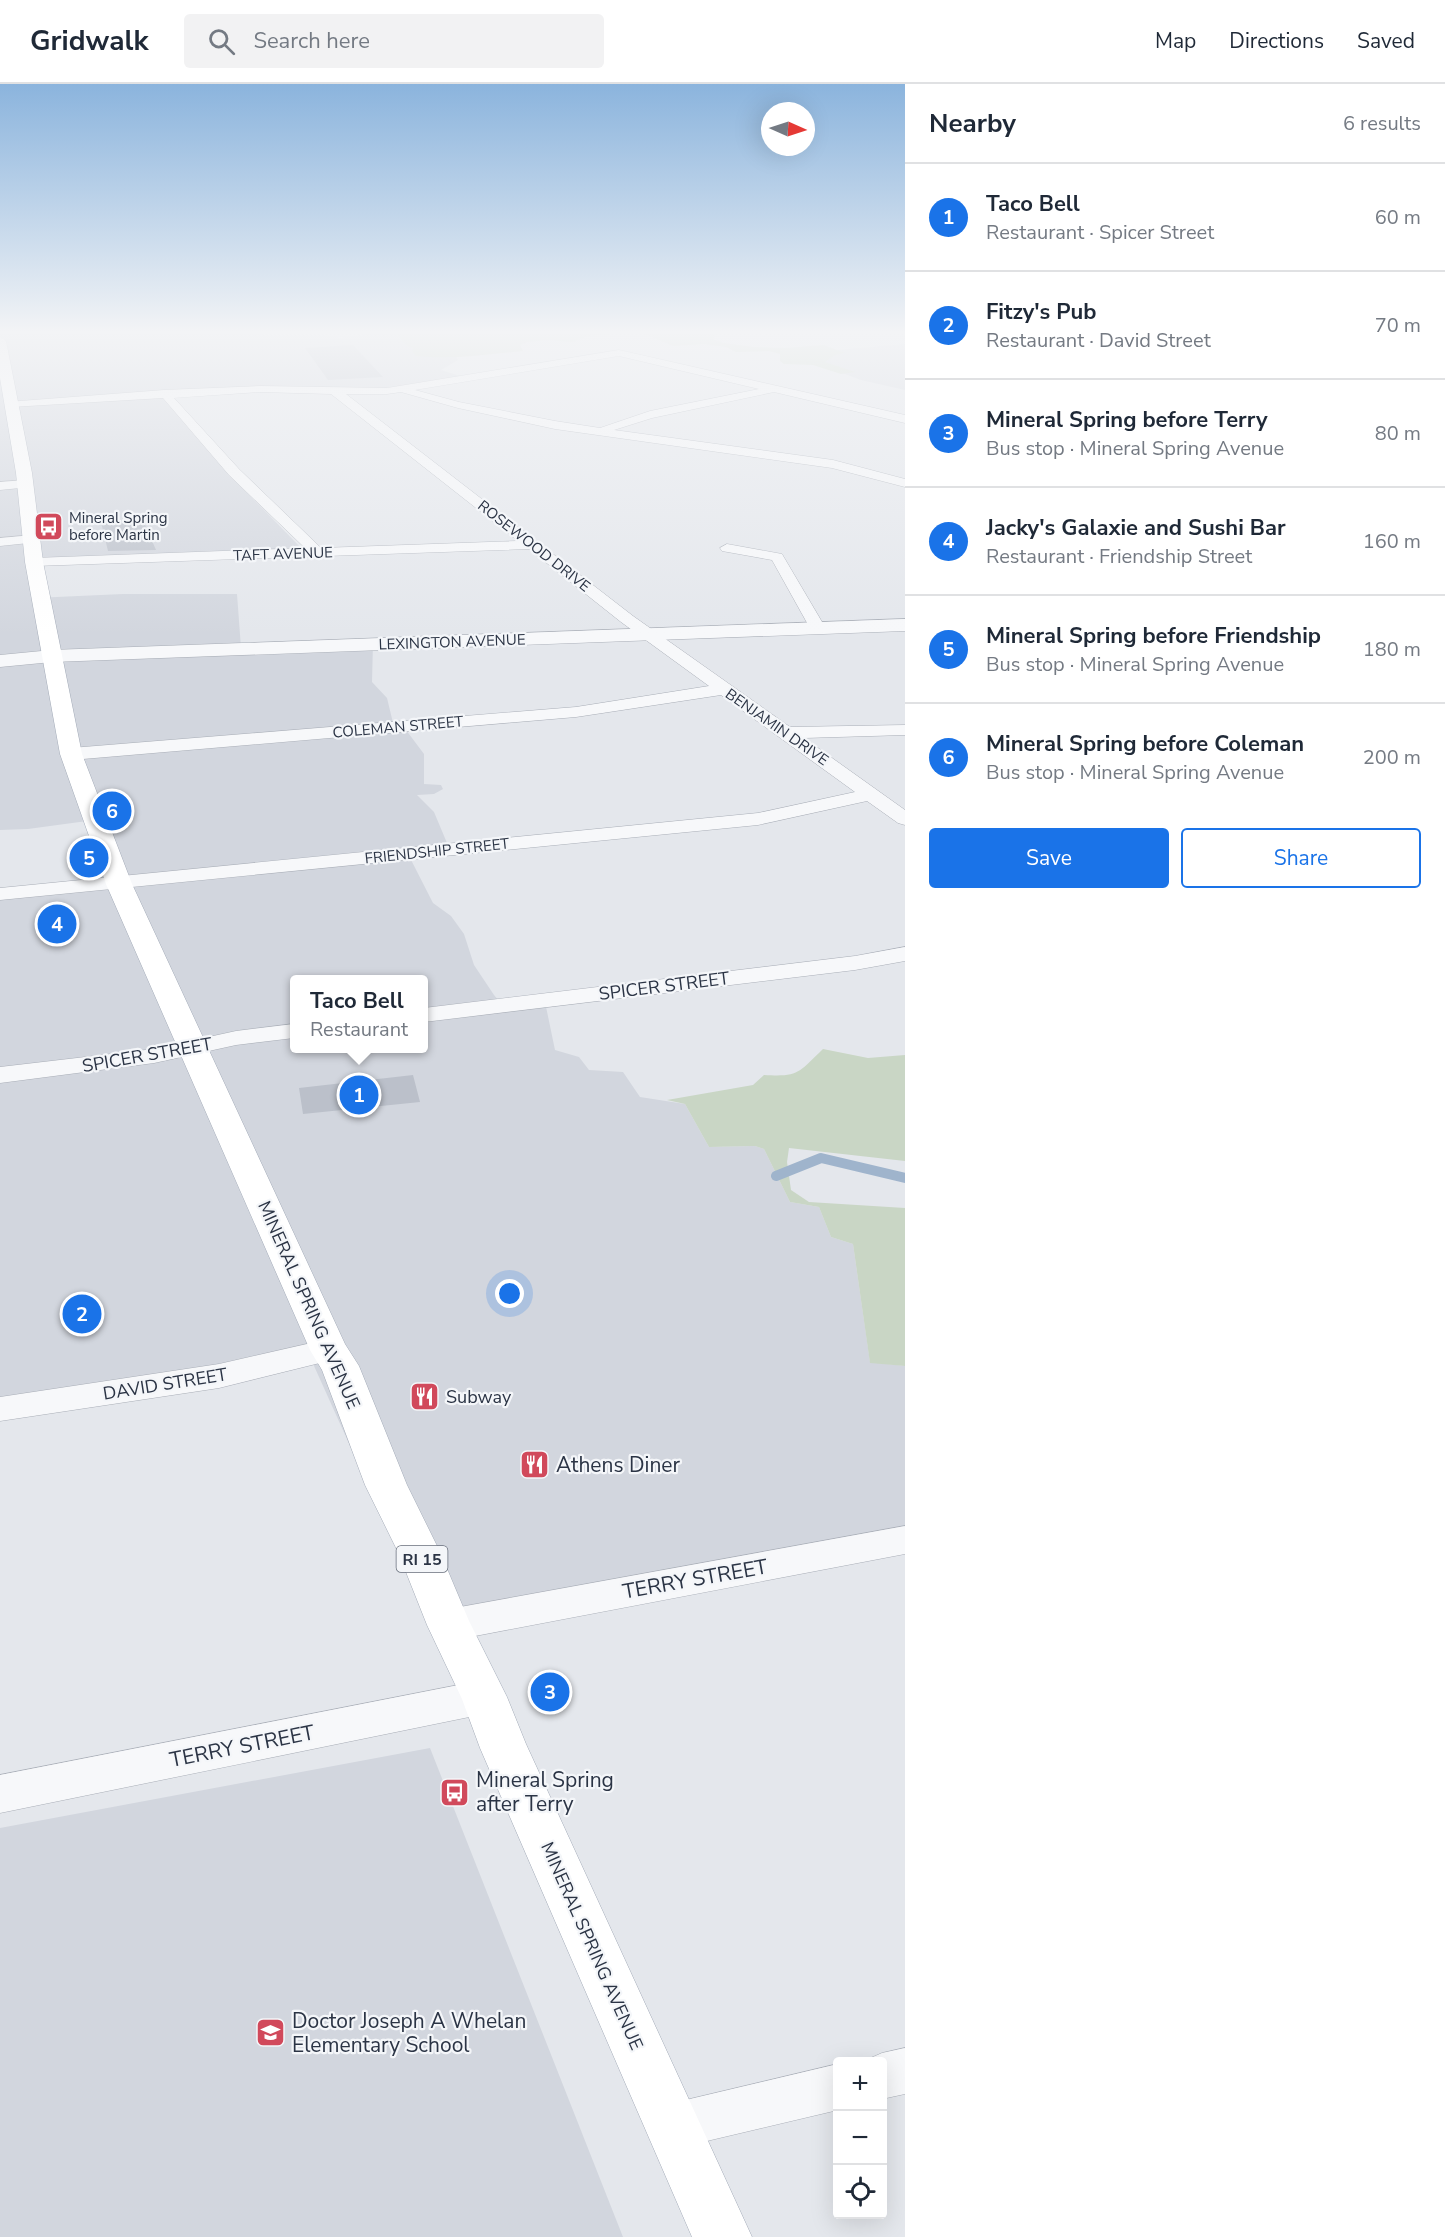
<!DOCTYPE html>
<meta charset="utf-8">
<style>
body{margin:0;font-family:"Nunito Sans",sans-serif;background:#f2f2f3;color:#1f2937}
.controls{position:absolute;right:18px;bottom:18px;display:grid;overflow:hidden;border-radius:6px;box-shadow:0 6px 24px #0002}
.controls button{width:54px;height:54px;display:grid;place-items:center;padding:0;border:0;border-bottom:2px solid #e0e1e3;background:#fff;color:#1f2937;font:30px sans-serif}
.compass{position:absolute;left:761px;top:18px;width:54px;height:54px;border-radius:50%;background:#fff;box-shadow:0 6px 24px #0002;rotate:93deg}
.you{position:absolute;left:510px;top:1210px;width:21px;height:21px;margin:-15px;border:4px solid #fff;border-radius:50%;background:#1a73e8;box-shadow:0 0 0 9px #1a73e833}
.badge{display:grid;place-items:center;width:39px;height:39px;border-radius:50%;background:#1a73e8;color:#fff;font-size:20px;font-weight:700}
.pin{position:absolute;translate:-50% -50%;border:3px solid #fff;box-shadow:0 2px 6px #0006}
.popup{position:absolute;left:290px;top:891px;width:138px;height:78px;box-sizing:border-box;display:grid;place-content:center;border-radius:6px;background:#fff;filter:drop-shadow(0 2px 4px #0005);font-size:20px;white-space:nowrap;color:#747a83}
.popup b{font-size:22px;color:#1f2937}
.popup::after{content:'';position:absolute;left:50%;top:100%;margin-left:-12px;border:12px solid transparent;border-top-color:#fff}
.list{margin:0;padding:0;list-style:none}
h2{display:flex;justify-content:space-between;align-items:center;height:78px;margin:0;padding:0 24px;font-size:26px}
h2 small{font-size:20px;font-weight:400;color:#747a83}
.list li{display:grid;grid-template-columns:39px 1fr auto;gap:18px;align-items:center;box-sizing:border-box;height:108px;padding:0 24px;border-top:2px solid #e0e1e3}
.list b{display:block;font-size:22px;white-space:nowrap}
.list p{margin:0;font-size:20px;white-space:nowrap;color:#747a83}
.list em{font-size:20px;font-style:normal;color:#747a83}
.actions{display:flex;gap:12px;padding:18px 24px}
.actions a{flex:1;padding:14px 0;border:2px solid #1a73e8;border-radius:6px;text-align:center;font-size:21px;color:#1a73e8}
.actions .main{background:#1a73e8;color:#fff}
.icon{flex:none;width:33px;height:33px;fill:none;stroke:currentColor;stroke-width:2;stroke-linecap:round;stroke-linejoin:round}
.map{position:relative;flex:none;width:905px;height:2153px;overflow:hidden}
header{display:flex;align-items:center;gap:36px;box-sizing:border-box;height:84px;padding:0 30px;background:#fff;border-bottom:2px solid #e0e1e3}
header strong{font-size:28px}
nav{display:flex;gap:33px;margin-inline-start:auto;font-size:21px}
.search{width:420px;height:54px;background:#f2f2f3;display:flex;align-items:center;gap:15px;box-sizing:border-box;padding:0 21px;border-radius:6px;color:#747a83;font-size:22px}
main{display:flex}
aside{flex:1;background:#fff}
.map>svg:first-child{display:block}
.built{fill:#d2d6de;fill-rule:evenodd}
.green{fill:#c9d6c5}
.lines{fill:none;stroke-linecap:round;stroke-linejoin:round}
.stream{stroke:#9fb4cc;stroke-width:10}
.building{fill:#bbc0ca}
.minor-casing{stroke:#a9aeb7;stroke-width:1}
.tertiary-casing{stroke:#a9aeb7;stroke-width:1}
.primary-casing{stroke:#a3abb8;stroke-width:1}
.minor{fill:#f7f8fa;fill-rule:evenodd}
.tertiary{fill:#f7f8fa;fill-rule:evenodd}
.primary{fill:#fff;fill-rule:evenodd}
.labels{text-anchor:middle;stroke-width:4.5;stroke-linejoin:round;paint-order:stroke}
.far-poi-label{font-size:15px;fill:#2b3445;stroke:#f4f6f9;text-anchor:start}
.far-street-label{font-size:15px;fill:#2b3445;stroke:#f4f6f9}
.shield{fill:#f4f6f9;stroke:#676e7b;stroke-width:1.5}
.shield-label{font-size:16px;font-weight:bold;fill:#2b3445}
.street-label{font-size:18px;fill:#2b3445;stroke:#f4f6f9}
.poi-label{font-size:18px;fill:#2b3445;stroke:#f4f6f9;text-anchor:start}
.near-poi-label{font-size:21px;fill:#2b3445;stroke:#f4f6f9;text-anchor:start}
.near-street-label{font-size:21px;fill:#2b3445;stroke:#f4f6f9}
</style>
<header>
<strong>Gridwalk</strong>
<div class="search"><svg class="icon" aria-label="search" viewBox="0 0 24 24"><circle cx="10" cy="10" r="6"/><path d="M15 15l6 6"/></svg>Search here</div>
<nav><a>Map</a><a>Directions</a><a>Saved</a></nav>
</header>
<main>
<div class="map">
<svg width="905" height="2153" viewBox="0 0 905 2153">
<rect width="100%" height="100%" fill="#e4e7ec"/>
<!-- built -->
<path class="built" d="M 0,250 L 264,250 L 262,251 L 325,251 L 340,254 L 364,250 L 396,250 L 407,262 L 444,272 L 456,272 L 458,276 L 441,286 L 463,293 L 407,305 L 167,309 L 226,387 L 304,467 L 34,479 L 34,514 L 123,510 L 237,510 L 241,564 L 373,559 L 372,598 L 387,614 L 393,639 L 403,642 L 424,670 L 424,700 L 441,701 L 443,705 L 434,710 L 417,711 L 434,728 L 447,759 L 443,762 L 407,768 L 433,819 L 451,832 L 464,850 L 474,881 L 494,911 L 499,917 L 544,913 L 555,966 L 579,973 L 589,986 L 623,988 L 640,1013 L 685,1020 L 709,1063 L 755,1062 L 764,1065 L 790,1118 L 819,1123 L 831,1153 L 853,1160 L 870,1278 L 905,1282 L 905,1454 L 454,1536 L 423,1524 L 310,1273 L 0,1316 L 0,809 L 110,797 L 87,737 L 28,745 L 0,746 ZM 294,896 L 424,896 L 424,964 L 294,964 Z
M 905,260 L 905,306 L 861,296 L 792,270 Z
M 430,1664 L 623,2153 L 0,2153 L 0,1744 Z"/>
<!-- green -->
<path class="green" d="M 396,250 L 611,250 L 588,252 L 573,258 L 548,256 L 527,258 L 520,261 L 523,267 C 488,270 451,276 416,272 L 412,267 L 413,264 L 407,262 Z
M 645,250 L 715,250 L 713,255 L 724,259 L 754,263 L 785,264 L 824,261 L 845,269 L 835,271 L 825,278 L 855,288 L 841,290 L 813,281 L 784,280 L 780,277 L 780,270 L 769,267 L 736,268 L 726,263 L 704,260 L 673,262 Z
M 823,965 L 868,974 L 905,971 L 905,1077 L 789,1064 L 787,1078 L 791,1106 L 809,1118 L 905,1124 L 905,1282 L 870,1279 L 853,1160 L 831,1153 L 819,1123 L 790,1118 L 764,1065 L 755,1062 L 709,1063 L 685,1020 L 667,1016 L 753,1001 L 764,991 C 799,993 798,989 823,965 Z"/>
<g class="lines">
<!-- stream -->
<path class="stream" d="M 776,1092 L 821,1074 L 905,1094"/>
</g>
<!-- building -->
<path class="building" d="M 353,261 L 383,293 L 328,296 L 305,264 Z
M 143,436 L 156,466 L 108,467 L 101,438 Z
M 413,991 L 420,1018 L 303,1030 L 299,1004 Z"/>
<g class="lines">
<defs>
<path id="minor" d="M 619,266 L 905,331 L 905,339 L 774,308 L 652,334 L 614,346 L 833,376 L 905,395 L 905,403 L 832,384 L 555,345 L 458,324 L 401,308 L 387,310 L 346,310 L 633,532 L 790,643 L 905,641 L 905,651 L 804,654 L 905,726 L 905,741 L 898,739 L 867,717 L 758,741 L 0,816 L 0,804 L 758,729 L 855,708 L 721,611 L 576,633 L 71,676 L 64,674 L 62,670 L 64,666 L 71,664 L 576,623 L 709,602 L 621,538 L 529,465 L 34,482 L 27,478 L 34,474 L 305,464 L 229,391 L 163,314 L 11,323 L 5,320 L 7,318 L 164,306 L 260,302 L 387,304 ZM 619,272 L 759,305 L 650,327 L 600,344 L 555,337 L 459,318 L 415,306 ZM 260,308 L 331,310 L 518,457 L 321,464 L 239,385 L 174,314 Z
M 25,396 L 30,397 L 32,400 L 30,403 L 0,406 L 0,398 Z
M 33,451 L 40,455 L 38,458 L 0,462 L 0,454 Z
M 727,460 L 782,470 L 825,543 L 823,546 L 811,546 L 772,476 L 722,467 L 720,464 Z
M 905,863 L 905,877 L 855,886 L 424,938 L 424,924 L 855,872 Z
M 294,940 L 294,954 L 236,961 L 154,979 L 0,999 L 0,983 L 154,965 L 236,947 Z
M 329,1255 L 340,1258 L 344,1266 L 340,1274 L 219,1304 L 0,1337 L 0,1313 L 219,1280 Z
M 905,1442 L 905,1470 L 449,1557 L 436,1552 L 431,1541 L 436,1530 L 449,1525 Z
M 484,1596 L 497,1601 L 503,1613 L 497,1625 L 484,1630 L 0,1729 L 0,1691 Z
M 905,1964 L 905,2010 L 882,2015 L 882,1978 L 866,1976 L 882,1969 Z
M 838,1980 L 838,2026 L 673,2065 L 657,2058 L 650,2042 L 657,2026 L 673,2019 Z"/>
<path id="tertiary" d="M 905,535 L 905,547 L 52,578 L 0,583 L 0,571 L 52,566 Z"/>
<path id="primary" d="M 0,253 L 6,257 L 32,389 L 43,478 L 82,670 L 132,800 L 345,1260 L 359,1282 L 407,1401 L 440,1468 L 469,1537 L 507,1613 L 526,1660 L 752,2153 L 692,2153 L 480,1664 L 462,1615 L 427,1541 L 398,1468 L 365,1401 L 322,1286 L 310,1266 L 106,800 L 60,670 L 25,478 L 16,389 L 0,294 Z"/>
</defs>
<!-- minor casing -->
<use href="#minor" class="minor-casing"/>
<!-- tertiary casing -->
<use href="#tertiary" class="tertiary-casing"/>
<!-- primary casing -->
<use href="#primary" class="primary-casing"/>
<!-- minor -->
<use href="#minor" class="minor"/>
<!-- tertiary -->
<use href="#tertiary" class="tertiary"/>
<!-- primary -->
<use href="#primary" class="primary"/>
</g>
<!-- sky -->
<linearGradient id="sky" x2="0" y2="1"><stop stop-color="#8bb4dd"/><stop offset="0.45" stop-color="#f3f4f6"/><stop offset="1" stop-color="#f3f4f6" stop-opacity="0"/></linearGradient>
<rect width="905" height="551" fill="url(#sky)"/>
<!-- icons -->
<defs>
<symbol id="bus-square" viewBox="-11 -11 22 22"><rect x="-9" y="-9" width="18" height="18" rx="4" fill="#d1495b" stroke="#f4f6f9"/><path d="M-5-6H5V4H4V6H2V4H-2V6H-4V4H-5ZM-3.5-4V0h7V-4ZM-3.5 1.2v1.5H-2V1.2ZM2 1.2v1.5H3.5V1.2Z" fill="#fff"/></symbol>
<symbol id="restaurant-square" viewBox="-11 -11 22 22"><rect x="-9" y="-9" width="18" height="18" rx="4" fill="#d1495b" stroke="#f4f6f9"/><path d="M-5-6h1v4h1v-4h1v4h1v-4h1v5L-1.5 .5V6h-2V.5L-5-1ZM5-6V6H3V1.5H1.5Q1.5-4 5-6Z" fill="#fff"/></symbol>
<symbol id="school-square" viewBox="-11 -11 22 22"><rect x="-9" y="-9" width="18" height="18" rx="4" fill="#d1495b" stroke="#f4f6f9"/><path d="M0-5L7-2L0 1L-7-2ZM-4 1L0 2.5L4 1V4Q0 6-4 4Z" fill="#fff"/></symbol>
</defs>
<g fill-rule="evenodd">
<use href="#bus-square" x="32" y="426" width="33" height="33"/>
<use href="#restaurant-square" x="408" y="1296" width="33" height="33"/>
<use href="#restaurant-square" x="518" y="1364" width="33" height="33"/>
<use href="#bus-square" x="438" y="1692" width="33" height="33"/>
<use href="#school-square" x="254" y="1932" width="33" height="33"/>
</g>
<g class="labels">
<!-- far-poi labels -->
<g class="far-poi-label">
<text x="69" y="439">Mineral Spring<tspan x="69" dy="17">before Martin</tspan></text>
</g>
<!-- far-street labels -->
<g class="far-street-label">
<text transform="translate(534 462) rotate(38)" y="5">ROSEWOOD DRIVE</text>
<text transform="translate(283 470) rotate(-2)" y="5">TAFT AVENUE</text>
<text transform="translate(452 558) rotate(-2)" y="5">LEXINGTON AVENUE</text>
<text transform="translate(398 643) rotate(-5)" y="5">COLEMAN STREET</text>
<text transform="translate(777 643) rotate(35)" y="5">BENJAMIN DRIVE</text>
<text transform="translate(437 767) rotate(-6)" y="5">FRIENDSHIP STREET</text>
</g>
<!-- shield labels -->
<rect class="shield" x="396.5" y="1462" width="51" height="26" rx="4.5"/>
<g class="shield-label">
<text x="422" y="1481">RI 15</text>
</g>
<!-- street labels -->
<g class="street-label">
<text transform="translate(664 902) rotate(-7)" y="6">SPICER STREET</text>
<text transform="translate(147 971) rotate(-10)" y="6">SPICER STREET</text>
<text transform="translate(309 1221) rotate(66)" y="6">MINERAL SPRING AVENUE</text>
<text transform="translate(165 1300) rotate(-9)" y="6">DAVID STREET</text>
<text transform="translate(592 1862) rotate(66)" y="6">MINERAL SPRING AVENUE</text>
</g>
<!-- poi labels -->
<g class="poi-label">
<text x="446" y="1319">Subway</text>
</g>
<!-- near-poi labels -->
<g class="near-poi-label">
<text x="556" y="1388">Athens Diner</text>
<text x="476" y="1703">Mineral Spring<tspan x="476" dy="24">after Terry</tspan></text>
<text x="292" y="1944">Doctor Joseph A Whelan<tspan x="292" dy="24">Elementary School</tspan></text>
</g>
<!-- near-street labels -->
<g class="near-street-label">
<text transform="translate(695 1495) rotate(-10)" y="7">TERRY STREET</text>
<text transform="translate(242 1662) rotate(-11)" y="7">TERRY STREET</text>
</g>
</g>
</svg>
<div class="controls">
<button>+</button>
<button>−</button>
<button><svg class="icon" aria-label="locate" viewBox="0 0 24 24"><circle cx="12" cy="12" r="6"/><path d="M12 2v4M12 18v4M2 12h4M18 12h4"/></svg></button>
</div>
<svg class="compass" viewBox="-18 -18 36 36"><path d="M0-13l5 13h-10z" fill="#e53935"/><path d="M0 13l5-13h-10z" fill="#747a83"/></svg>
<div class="you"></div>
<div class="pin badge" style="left:359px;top:1011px">1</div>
<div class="popup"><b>Taco Bell</b>Restaurant</div>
<div class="pin badge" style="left:82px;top:1230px">2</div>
<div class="pin badge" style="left:550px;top:1608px">3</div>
<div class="pin badge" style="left:57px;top:840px">4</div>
<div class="pin badge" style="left:89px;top:774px">5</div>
<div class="pin badge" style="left:112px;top:727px">6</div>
</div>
<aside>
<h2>Nearby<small>6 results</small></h2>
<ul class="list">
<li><span class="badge">1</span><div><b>Taco Bell</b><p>Restaurant · Spicer Street</p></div><em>60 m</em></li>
<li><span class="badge">2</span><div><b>Fitzy's Pub</b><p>Restaurant · David Street</p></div><em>70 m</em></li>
<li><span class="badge">3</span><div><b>Mineral Spring before Terry</b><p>Bus stop · Mineral Spring Avenue</p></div><em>80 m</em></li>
<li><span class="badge">4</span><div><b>Jacky's Galaxie and Sushi Bar</b><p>Restaurant · Friendship Street</p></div><em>160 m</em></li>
<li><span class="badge">5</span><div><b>Mineral Spring before Friendship</b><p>Bus stop · Mineral Spring Avenue</p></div><em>180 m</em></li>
<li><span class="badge">6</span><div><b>Mineral Spring before Coleman</b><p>Bus stop · Mineral Spring Avenue</p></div><em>200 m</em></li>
</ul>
<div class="actions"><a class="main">Save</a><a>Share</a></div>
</aside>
</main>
